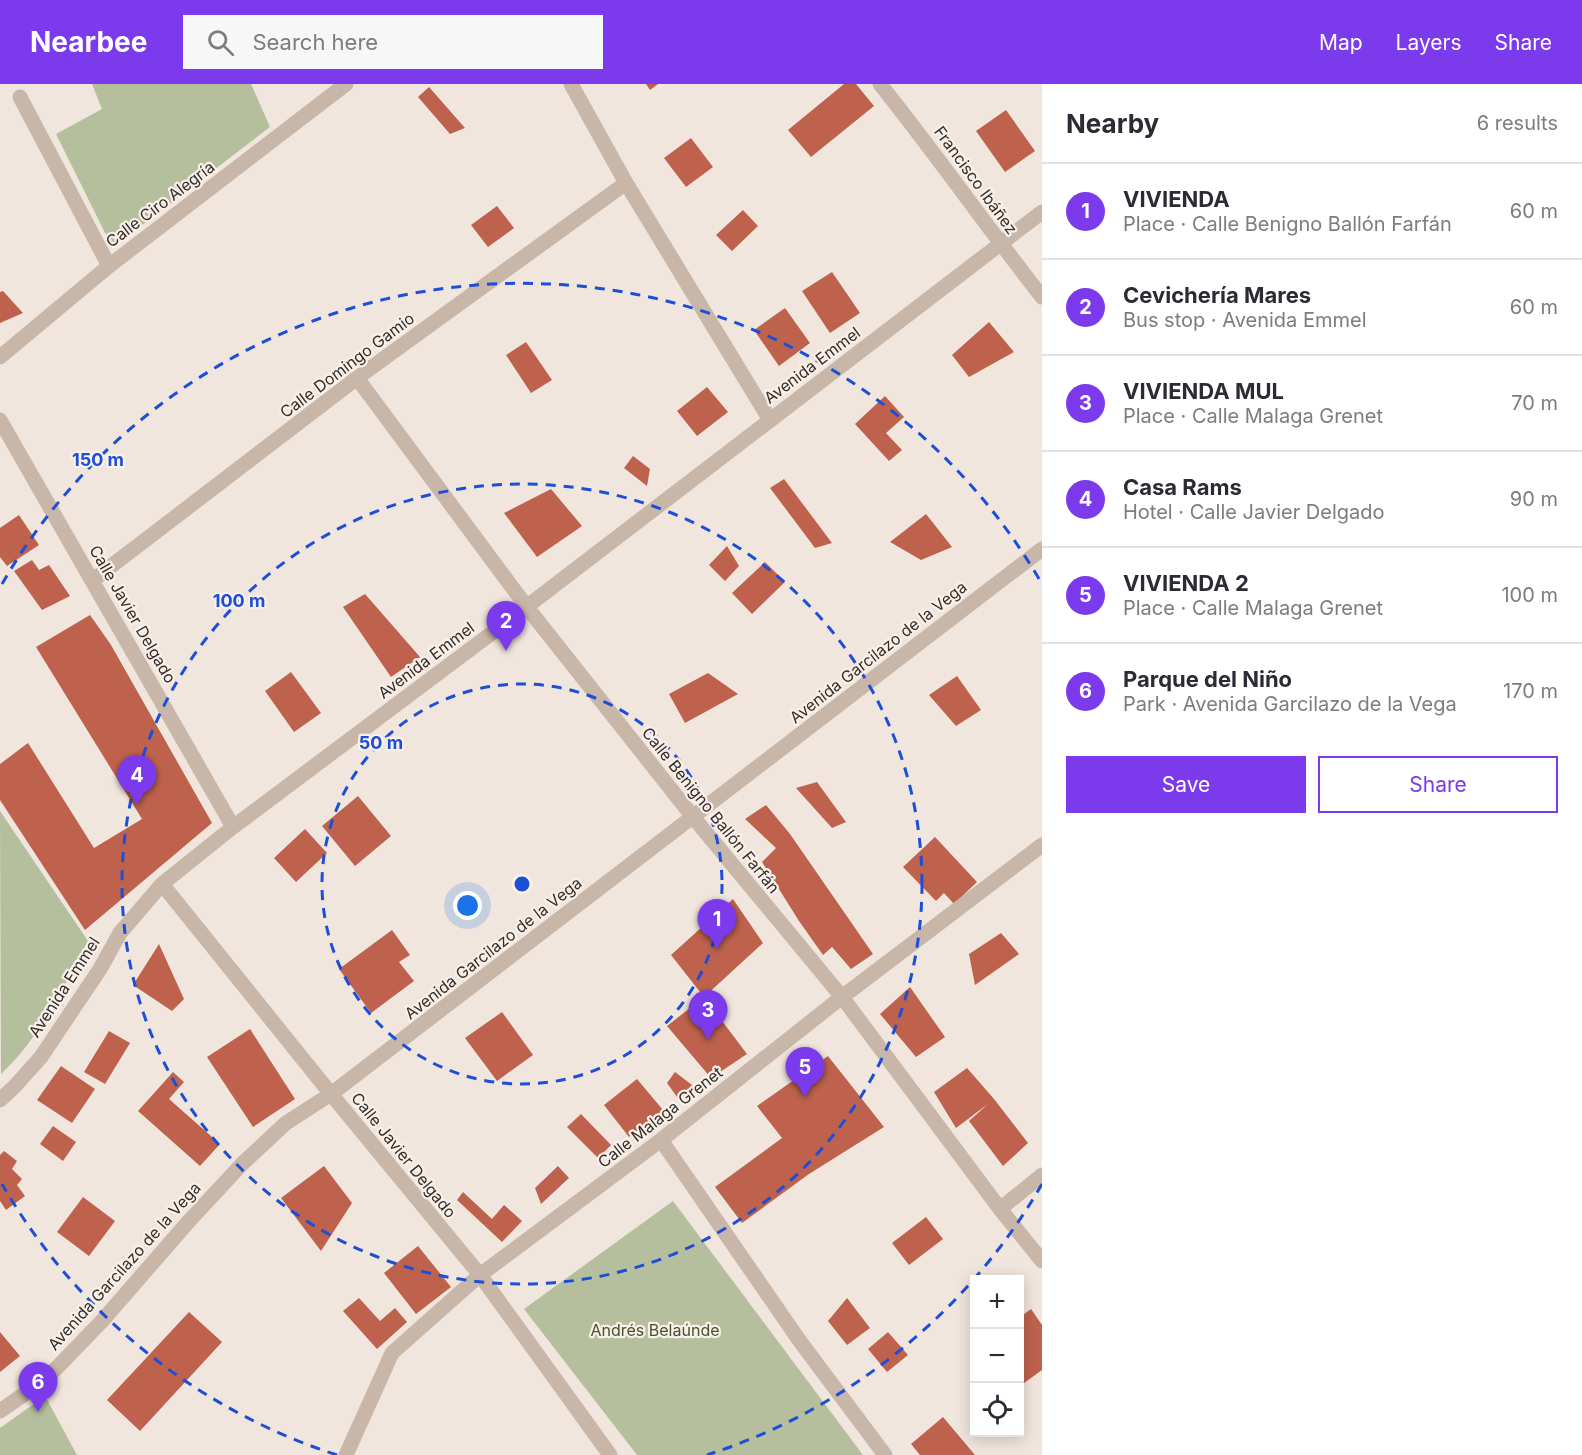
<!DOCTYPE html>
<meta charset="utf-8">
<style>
body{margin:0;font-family:Inter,sans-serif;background:#f7f7f7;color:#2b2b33}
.controls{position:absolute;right:18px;bottom:18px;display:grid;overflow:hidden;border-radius:0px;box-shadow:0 3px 15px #0003}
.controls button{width:54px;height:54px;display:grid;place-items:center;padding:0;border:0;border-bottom:2px solid #e1e1e2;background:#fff;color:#2b2b33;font:30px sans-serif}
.you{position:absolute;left:468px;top:822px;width:21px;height:21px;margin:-15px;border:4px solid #fff;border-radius:50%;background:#1a73e8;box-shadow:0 0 0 9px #1a73e833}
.badge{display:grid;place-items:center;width:39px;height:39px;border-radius:50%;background:#7c3aed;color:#fff;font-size:20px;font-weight:700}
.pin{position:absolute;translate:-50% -50px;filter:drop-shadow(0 2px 3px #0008)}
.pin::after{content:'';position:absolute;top:32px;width:21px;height:18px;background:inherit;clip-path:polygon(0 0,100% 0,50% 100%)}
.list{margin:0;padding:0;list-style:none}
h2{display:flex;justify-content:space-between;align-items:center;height:78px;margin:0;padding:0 24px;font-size:26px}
h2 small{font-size:20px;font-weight:400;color:#7c7c81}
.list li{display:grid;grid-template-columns:39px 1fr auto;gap:18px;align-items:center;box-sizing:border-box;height:96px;padding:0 24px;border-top:2px solid #e1e1e2}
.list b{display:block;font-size:22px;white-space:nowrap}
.list p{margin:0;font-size:20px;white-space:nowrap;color:#7c7c81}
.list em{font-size:20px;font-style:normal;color:#7c7c81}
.actions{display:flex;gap:12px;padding:18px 24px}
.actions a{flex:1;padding:14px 0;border:2px solid #7c3aed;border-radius:0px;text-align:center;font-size:21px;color:#7c3aed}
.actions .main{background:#7c3aed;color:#fff}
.icon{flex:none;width:33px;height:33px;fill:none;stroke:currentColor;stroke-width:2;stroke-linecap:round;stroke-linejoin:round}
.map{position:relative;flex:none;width:1042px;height:1371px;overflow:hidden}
header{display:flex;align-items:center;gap:36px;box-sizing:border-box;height:84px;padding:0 30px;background:#7c3aed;color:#fff}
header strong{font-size:28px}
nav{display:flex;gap:33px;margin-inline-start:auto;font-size:21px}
.search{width:420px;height:54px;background:#f7f7f7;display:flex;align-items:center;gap:15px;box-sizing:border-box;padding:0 21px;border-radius:0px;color:#7c7c81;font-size:22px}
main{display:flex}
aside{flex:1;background:#fff}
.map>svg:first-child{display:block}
.green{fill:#b5bf9e}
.building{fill:#be624d}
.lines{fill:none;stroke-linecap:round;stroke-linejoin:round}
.minor{stroke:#c8b6a9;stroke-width:15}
.ring{fill:none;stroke:#1d4ed8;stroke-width:3;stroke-dasharray:10 8}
.labels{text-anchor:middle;stroke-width:4.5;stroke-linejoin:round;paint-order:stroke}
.street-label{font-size:16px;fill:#362c29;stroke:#f8f0e9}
.park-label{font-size:16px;fill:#47522e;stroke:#f8f0e9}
.centre{fill:#1d4ed8;stroke:#f8f0e9;stroke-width:3}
.ring-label{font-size:18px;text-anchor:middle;font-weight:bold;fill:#1d4ed8;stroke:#f8f0e9;stroke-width:4.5;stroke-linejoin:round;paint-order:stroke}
</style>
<header>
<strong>Nearbee</strong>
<div class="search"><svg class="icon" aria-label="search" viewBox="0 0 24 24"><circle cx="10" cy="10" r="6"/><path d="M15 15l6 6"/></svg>Search here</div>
<nav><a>Map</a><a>Layers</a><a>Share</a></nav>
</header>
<main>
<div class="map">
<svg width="1042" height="1371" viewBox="0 0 1042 1371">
<rect width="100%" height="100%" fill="#f1e6dd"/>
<!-- green -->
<path class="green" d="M 92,0 L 251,0 L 270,43 L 133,148 L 111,161 L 56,50 L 102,25 Z
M 0,727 L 88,857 C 63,903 40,954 1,990 Z
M 673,1117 L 863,1371 L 637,1371 L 524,1225 Z
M 45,1312 L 77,1371 L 0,1371 L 0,1344 Z"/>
<!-- building -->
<path class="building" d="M 646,0 L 658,0 L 650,6 Z
M 844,0 L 856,0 L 874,22 L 811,73 L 788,46 Z
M 429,3 L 465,44 L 450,50 L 418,13 Z
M 1006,26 L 1035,67 L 1005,88 L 976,47 Z
M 691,54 L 713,83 L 686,103 L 664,74 Z
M 497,122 L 514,144 L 488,163 L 471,141 Z
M 743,126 L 758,142 L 732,167 L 716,151 Z
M 832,188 L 860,229 L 830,249 L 802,207 Z
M 3,207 L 23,229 L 0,239 L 0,208 Z
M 785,224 L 810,259 L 779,282 L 754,246 Z
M 989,238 L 1014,268 L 969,293 L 952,271 Z
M 526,258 L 552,296 L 531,309 L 506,271 Z
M 707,303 L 728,328 L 697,352 L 677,327 Z
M 885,312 L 904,333 L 886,349 L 902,366 L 889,377 L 855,340 Z
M 633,372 L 650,385 L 647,402 L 624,384 Z
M 784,395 L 832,459 L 815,464 L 770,404 Z
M 551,405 L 582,442 L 537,473 L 504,429 Z
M 926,430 L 952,463 L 921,476 L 890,458 Z
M 19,431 L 39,461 L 7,482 L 0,473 L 0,444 Z
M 727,462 L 739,482 L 725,497 L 709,481 Z
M 32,476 L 39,486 L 49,481 L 70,512 L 42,526 L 14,487 Z
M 765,478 L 785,498 L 752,530 L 732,509 Z
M 365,510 L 420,573 L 391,593 L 343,523 Z
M 90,531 L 111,561 L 212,739 L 85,846 L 0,716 L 0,680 L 28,659 L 94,764 L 142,735 L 36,563 Z
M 291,588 L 321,629 L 294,648 L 265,607 Z
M 708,589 L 738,610 L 685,639 L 669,610 Z
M 957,592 L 981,626 L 956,642 L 929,611 Z
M 817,698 L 846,738 L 832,744 L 796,704 Z
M 358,712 L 391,752 L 355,782 L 322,742 Z
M 766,721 L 790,750 L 873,870 L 851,885 L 832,863 L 823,871 L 799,837 L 762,778 L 776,764 L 745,735 Z
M 305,745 L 327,769 L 296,798 L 274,774 Z
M 935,753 L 977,798 L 954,820 L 944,809 L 936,817 L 903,783 Z
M 733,815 L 763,859 L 704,913 L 671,871 Z
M 392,846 L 410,871 L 399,878 L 414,897 L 371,929 L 339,885 Z
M 1001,849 L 1019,870 L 975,901 L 969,870 Z
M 159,860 L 184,915 L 172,927 L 133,901 Z
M 910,903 L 945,953 L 916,973 L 880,930 Z
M 704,913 L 747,970 L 711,994 L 667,942 Z
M 502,928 L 533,971 L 497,997 L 465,954 Z
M 250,945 L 295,1015 L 253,1043 L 207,973 Z
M 109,947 L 130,959 L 105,1000 L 84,988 Z
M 828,972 L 884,1043 L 809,1090 L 742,1139 L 715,1103 L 782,1054 L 757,1022 Z
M 61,982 L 95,1005 L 72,1039 L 37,1016 Z
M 967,984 L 994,1015 L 1028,1059 L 1003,1082 L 969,1037 L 988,1020 L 956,1044 L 934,1008 Z
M 173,988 L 184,998 L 169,1015 L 220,1060 L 200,1082 L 138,1027 Z
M 675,988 L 692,1001 L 680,1017 L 667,999 Z
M 637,995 L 663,1026 L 629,1053 L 604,1021 Z
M 581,1030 L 611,1061 L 598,1074 L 567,1043 Z
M 53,1042 L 76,1058 L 63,1077 L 40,1060 Z
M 4,1067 L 17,1077 L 12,1085 L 22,1095 L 17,1101 L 25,1112 L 6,1126 L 0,1117 L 0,1071 Z
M 324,1082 L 352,1119 L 321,1167 L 281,1114 Z
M 558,1082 L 569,1094 L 541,1120 L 535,1104 Z
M 463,1108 L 492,1135 L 504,1121 L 522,1137 L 502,1158 L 457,1116 Z
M 83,1113 L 115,1137 L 89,1172 L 57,1148 Z
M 926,1133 L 943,1155 L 909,1181 L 892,1159 Z
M 418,1162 L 451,1203 L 416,1230 L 384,1189 Z
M 359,1214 L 380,1237 L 395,1224 L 407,1238 L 377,1265 L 343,1227 Z
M 847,1214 L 870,1244 L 847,1261 L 828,1237 Z
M 1031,1225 L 1042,1241 L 1042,1286 L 1020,1302 L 1020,1233 Z
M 189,1228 L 222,1258 L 140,1347 L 107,1316 Z
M 0,1248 L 20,1272 L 0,1288 Z
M 888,1248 L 908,1271 L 887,1288 L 868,1265 Z
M 943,1333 L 975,1371 L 920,1371 L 911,1360 Z"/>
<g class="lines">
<!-- minor -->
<path class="minor" d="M 571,0 L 626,99 L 770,336
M 880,0 C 936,70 987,143 1042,213
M 20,13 L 109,182
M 0,273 L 109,182 L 346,0
M 357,294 L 526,522 L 693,733 L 842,913 L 1000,1125 L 1042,1177
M 0,336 L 233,743
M 93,496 L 357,294 L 626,99
M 162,800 L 331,1010 L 480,1191 L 610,1371
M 0,1016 L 15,1002 L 41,973 L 100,885 L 120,849 L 162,800 L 233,743 L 508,537 L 1042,128
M 661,1056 L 799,1256 L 885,1371
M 1000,1125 L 1042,1091
M 0,1327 L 46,1295 L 102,1237 L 189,1137 L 243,1079 L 286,1039 L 331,1010 L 1042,465
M 346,1371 L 392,1269 L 480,1191 L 661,1056 L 842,913 L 1042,761"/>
</g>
<!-- distance rings -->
<g class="ring">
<circle cx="522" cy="800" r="200"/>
<circle cx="522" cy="800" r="400"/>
<path d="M1042 1100A600 600 0 0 1 707 1371M337 1371A600 600 0 0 1 2 1100M2 500A600 600 0 0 1 1042 500"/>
</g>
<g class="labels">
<!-- street labels -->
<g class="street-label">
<text transform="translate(976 96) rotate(54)" y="6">Francisco Ibáñez</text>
<text transform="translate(160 120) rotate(-37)" y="6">Calle Ciro Alegría</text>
<text transform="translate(347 281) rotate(-37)" y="6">Calle Domingo Gamio</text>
<text transform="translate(812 281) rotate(-37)" y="6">Avenida Emmel</text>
<text transform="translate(133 530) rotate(60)" y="6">Calle Javier Delgado</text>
<text transform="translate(878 568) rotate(-38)" y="6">Avenida Garcilazo de la Vega</text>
<text transform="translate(426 576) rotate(-37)" y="6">Avenida Emmel</text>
<text transform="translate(711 726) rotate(51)" y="6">Calle Benigno Ballón Farfán</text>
<text transform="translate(493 864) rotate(-38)" y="6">Avenida Garcilazo de la Vega</text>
<text transform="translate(64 903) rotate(-57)" y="6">Avenida Emmel</text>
<text transform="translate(660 1033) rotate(-38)" y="6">Calle Malaga Grenet</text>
<text transform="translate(404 1071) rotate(51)" y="6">Calle Javier Delgado</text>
<text transform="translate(124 1182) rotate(-48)" y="6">Avenida Garcilazo de la Vega</text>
</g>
<!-- park labels -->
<g class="park-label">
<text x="655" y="1252">Andrés Belaúnde</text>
</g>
</g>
<circle cx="522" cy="800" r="9" class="centre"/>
<g class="ring-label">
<text x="98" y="382">150 m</text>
<text x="239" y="523">100 m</text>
<text x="381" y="665">50 m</text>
</g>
</svg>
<div class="controls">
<button>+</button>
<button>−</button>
<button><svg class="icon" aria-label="locate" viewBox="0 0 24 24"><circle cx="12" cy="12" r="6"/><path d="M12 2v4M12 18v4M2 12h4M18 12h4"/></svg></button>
</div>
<div class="you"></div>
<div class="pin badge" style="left:717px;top:865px">1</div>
<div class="pin badge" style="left:506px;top:567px">2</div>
<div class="pin badge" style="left:708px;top:956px">3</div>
<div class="pin badge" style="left:137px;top:721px">4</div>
<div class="pin badge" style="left:805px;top:1013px">5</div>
<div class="pin badge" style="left:38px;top:1328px">6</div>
</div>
<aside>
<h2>Nearby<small>6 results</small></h2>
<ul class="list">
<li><span class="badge">1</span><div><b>VIVIENDA</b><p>Place · Calle Benigno Ballón Farfán</p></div><em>60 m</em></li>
<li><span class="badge">2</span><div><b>Cevichería Mares</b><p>Bus stop · Avenida Emmel</p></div><em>60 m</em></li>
<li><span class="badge">3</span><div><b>VIVIENDA MUL</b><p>Place · Calle Malaga Grenet</p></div><em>70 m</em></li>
<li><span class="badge">4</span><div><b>Casa Rams</b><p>Hotel · Calle Javier Delgado</p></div><em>90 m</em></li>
<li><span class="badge">5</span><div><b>VIVIENDA 2</b><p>Place · Calle Malaga Grenet</p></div><em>100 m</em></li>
<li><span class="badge">6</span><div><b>Parque del Niño</b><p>Park · Avenida Garcilazo de la Vega</p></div><em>170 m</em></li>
</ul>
<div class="actions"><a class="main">Save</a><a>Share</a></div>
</aside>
</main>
